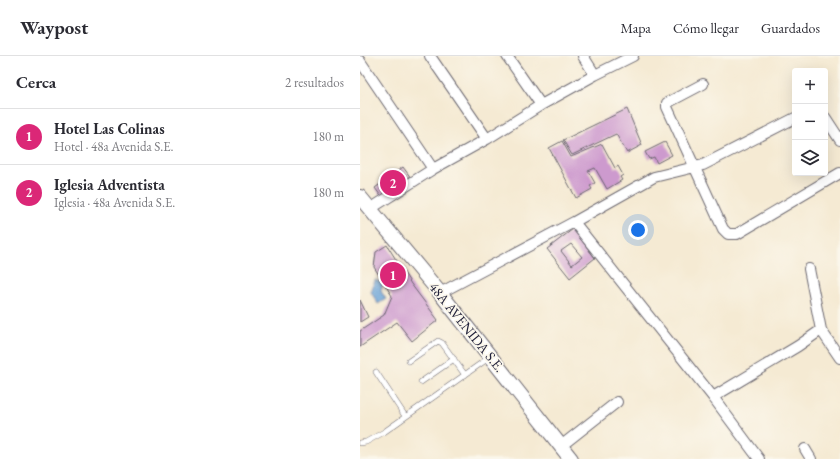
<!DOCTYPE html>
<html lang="es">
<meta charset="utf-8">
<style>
body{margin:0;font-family:"EB Garamond",serif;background:#f7f7f7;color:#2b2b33}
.controls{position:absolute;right:12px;top:12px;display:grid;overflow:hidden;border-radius:4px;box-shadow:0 4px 16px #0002}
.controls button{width:36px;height:36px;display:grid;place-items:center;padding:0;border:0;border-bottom:1px solid #e1e1e2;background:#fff;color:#2b2b33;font:20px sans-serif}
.you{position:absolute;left:278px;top:174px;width:14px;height:14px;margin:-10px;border:3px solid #fff;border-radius:50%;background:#1a73e8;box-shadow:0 0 0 6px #1a73e833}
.badge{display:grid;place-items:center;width:26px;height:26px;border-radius:50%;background:#db2777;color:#fff;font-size:13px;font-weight:700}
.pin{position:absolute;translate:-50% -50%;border:2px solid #fff;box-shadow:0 1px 4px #0006}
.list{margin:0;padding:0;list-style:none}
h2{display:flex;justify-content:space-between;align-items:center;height:52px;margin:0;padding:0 16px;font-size:17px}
h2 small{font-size:13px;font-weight:400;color:#7c7c81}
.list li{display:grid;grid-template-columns:26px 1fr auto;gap:12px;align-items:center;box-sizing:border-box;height:56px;padding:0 16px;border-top:1px solid #e1e1e2}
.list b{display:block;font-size:15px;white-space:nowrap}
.list p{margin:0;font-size:13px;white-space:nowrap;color:#7c7c81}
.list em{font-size:13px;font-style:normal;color:#7c7c81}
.icon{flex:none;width:22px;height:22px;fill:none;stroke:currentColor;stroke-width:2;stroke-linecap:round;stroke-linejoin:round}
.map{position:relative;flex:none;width:480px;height:403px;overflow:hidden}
header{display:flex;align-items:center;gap:24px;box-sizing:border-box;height:56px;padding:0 20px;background:#fff;border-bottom:1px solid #e1e1e2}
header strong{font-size:19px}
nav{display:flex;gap:22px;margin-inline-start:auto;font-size:14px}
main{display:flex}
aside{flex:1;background:#fff}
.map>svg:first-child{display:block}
.water{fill:#66a0d6;stroke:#446188}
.building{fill:#cd9ace;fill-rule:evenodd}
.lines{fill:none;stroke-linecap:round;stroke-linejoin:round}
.lane-casing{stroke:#6c6870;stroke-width:6}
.street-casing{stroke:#6c6870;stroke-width:12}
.secondary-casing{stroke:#6c6870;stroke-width:16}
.lane{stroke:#fff;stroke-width:5}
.street{stroke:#fff;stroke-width:10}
.secondary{stroke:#fff;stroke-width:14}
.labels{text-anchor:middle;stroke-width:3.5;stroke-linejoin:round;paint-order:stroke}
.street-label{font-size:14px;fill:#22223b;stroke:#fbf7ec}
</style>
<header>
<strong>Waypost</strong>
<nav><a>Mapa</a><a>Cómo llegar</a><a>Guardados</a></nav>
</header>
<main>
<aside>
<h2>Cerca<small>2 resultados</small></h2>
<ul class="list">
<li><span class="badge">1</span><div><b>Hotel Las Colinas</b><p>Hotel · 48a Avenida S.E.</p></div><em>180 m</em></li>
<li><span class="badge">2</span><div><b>Iglesia Adventista</b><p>Iglesia · 48a Avenida S.E.</p></div><em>180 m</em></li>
</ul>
</aside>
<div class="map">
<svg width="480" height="403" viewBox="0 0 480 403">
<rect width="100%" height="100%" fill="#fbf7ec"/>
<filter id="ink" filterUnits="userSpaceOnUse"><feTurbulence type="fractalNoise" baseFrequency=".025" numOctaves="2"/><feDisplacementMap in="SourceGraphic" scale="8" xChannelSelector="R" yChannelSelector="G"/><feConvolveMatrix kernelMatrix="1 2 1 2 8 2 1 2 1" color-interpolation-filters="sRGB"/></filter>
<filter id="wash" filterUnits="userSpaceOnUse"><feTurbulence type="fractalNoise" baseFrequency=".012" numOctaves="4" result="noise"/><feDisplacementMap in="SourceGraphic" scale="16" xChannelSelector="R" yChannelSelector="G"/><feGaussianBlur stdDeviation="0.9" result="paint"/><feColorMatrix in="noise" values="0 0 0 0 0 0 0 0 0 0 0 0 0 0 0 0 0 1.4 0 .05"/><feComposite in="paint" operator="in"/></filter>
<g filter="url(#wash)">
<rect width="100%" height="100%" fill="#f5ead3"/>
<!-- water -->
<path class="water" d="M 15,224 L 23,227 L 21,235 L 26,243 L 18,248 L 11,236 Z"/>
<g id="blocks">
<!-- building -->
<path class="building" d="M 267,53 L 282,89 L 267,97 L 256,78 L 212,99 L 203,84 Z
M 202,85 L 211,101 L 242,88 L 255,112 L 258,110 L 263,119 L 260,121 L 262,124 L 247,133 L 235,112 L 228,115 L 235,127 L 230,130 L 232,133 L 216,142 L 189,92 Z
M 305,86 L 312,99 L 297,107 L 294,101 L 289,103 L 285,96 Z
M 43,111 L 51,122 L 23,143 L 15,132 Z
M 213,173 L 235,202 L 210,222 L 187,193 ZM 211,188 L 222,201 L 212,209 L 201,195 Z
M 27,189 L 51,228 L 78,264 L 52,285 L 37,266 L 0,291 L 0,275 L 24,259 L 32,240 L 14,211 L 16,196 Z
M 0,244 L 8,261 L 0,266 Z"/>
</g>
</g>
<g filter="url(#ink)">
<use href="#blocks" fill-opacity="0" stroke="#6c6870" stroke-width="1"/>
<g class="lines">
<defs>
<path id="lane" d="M 49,305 L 78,285 L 82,287 L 105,319
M 16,316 L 45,360
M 61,326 L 94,303
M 0,387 L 6,386 L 24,376 L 130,301"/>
<path id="street" d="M 70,0 L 127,83
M 147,0 L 181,49
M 223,0 L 235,19
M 0,5 L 73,113
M 343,28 L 307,47 L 307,51 L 363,173 L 368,178 L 377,178 L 480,117
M 465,61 L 480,84
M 10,153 L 73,113 L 127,83 L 181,49 L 235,19 L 273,0
M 214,166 L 353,341 L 399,403
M 449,213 L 461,274 L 480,302
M 80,237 L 214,166 L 294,121 L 343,109 L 435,62
M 353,341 L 438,290 L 461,274
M 201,390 L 257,346
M 445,393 L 451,403"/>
<path id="secondary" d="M 0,141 L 80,237 L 211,403"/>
</defs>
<!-- lane casing -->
<use href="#lane" class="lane-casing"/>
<!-- street casing -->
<use href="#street" class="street-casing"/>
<!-- secondary casing -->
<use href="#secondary" class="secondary-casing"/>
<!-- lane -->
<use href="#lane" class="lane"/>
<!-- street -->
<use href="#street" class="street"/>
<!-- secondary -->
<use href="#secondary" class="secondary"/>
</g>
</g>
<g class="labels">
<!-- street labels -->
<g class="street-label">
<text transform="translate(107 271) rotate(51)" y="5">48A AVENIDA S.E.</text>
</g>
</g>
</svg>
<div class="controls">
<button>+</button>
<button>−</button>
<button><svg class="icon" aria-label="layers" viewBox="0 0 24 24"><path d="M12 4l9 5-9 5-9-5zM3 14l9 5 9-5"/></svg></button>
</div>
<div class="you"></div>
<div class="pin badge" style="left:33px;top:219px">1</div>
<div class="pin badge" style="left:33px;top:127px">2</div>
</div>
</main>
